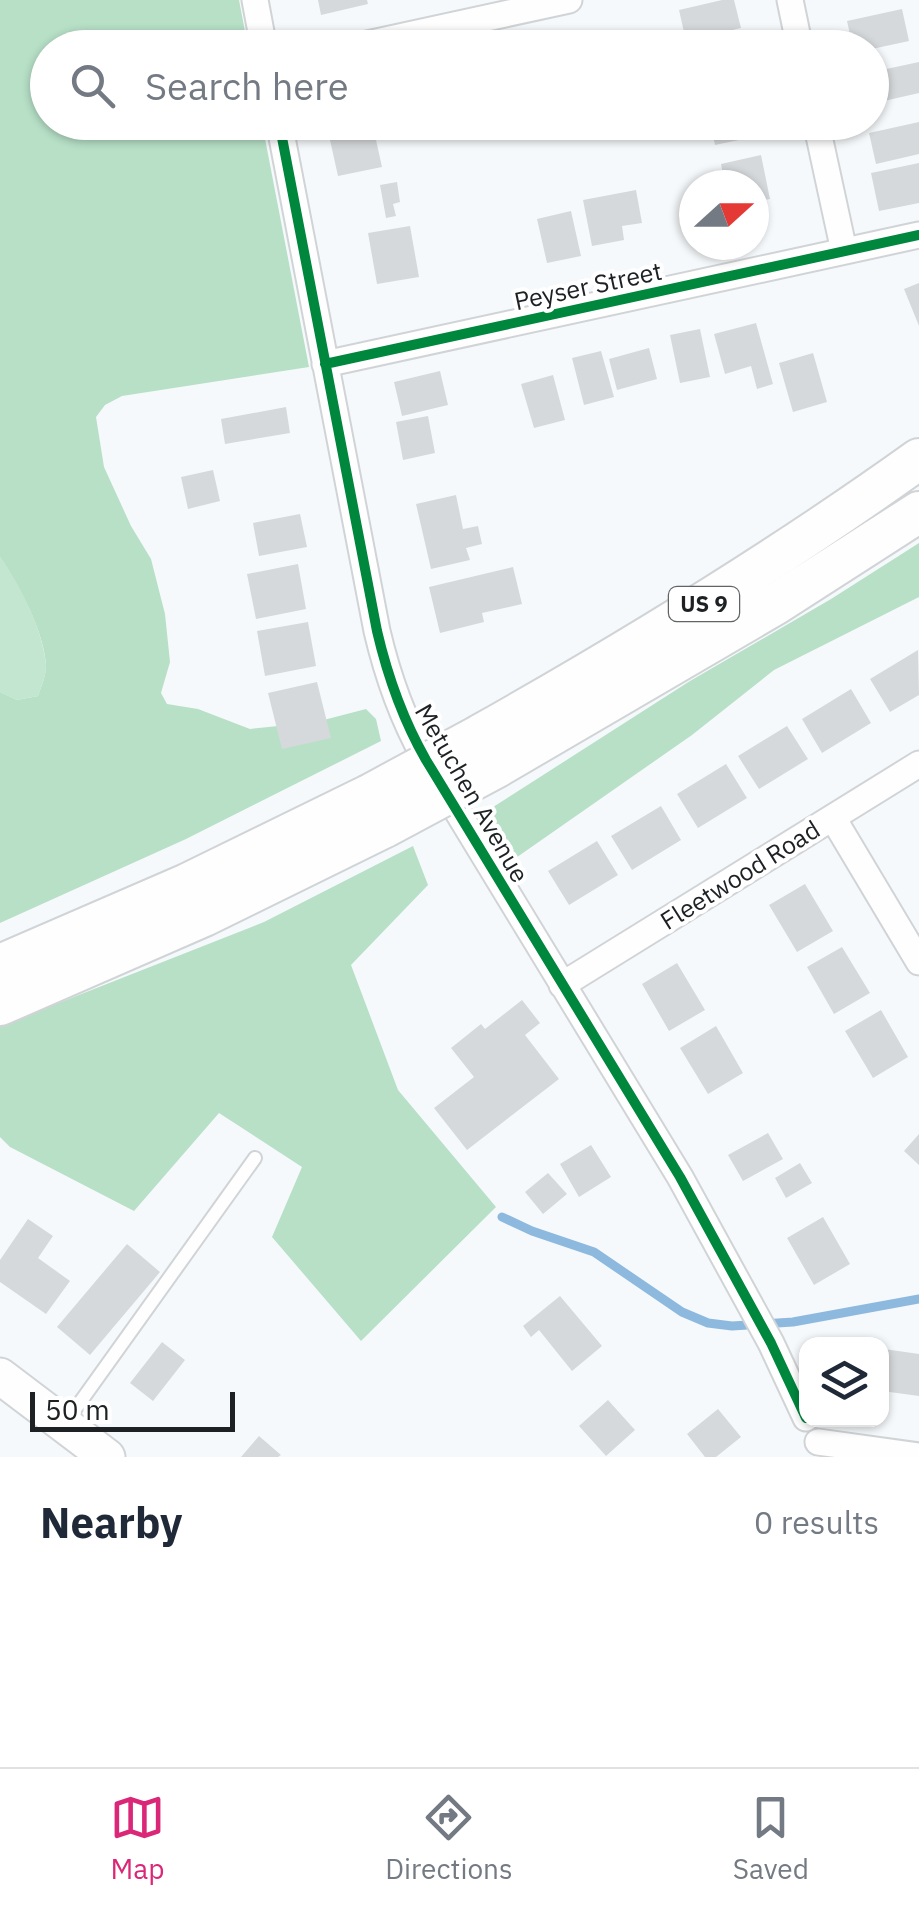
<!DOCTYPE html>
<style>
body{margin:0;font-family:"IBM Plex Sans",sans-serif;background:#f2f2f3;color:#1f2937}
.controls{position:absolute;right:30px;bottom:30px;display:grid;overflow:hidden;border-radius:20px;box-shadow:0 2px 8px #0004}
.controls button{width:90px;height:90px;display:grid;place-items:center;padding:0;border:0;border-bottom:2px solid #e0e1e3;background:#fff;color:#1f2937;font:50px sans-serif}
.compass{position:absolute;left:679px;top:170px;width:90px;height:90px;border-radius:50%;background:#fff;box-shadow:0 2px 8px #0004;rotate:69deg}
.scale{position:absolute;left:30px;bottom:25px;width:205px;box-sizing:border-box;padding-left:10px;border:5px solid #1d2123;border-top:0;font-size:28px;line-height:35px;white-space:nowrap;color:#1d2123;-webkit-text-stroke:8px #fff;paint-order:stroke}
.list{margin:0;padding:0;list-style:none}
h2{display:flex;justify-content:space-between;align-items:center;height:130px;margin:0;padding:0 40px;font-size:42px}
h2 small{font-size:32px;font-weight:400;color:#747a83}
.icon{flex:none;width:55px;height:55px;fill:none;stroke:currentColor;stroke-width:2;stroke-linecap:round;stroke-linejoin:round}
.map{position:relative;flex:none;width:919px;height:1457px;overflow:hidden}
.search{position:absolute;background:#fff;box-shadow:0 2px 8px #0004;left:30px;right:30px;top:30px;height:110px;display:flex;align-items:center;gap:25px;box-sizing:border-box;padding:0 35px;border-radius:55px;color:#747a83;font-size:38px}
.sheet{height:310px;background:#fff}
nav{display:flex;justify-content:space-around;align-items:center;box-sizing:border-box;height:140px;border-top:2px solid #e0e1e3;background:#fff;font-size:28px;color:#747a83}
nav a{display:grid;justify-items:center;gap:5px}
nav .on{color:#db2777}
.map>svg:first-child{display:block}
.green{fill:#c3e6d1}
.forest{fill:#b7e0c7}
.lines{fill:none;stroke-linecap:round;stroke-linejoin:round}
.stream{stroke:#8eb9de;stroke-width:9}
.building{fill:#d6d9db}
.service-casing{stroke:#d1d4d6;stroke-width:16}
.minor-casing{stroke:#d1d4d6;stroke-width:29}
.secondary-casing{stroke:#d1d4d6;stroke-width:39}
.trunk-casing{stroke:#d1d4d6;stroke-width:44}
.service{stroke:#fefefe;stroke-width:12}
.minor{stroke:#fefefe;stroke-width:25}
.secondary{stroke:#fefefe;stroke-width:35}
.trunk{stroke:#fefefe;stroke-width:40}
.trunk-bridge-casing{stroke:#d1d4d6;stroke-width:44;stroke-linecap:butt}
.trunk-bridge{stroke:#fefefe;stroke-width:40}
.cycleway-casing{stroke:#fff;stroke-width:16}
.cycleway{stroke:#00873e;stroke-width:10}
.labels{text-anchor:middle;stroke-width:8;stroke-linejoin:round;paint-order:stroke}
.shield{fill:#fff;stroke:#616465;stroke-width:2.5}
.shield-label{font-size:22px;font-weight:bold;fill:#1d2123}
.street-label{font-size:25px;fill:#1d2123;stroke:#fff}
</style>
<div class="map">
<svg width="919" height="1457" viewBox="0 0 919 1457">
<rect width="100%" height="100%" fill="#f6f9fb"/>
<!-- green -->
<path class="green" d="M 0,557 C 20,583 44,633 46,666 C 46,676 41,687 38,696 L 17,700 L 0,692 Z"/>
<!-- forest -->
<path class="forest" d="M 0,0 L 239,0 L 248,47 L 48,48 L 48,122 L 262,123 L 309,367 L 122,396 L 105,405 L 96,417 L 104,467 L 131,526 L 151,559 L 165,614 L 170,662 L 161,693 L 167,704 L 198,709 L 250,729 L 316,722 L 366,709 L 376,719 L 381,741 L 186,839 L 0,923 L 0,692 L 17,700 L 38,696 C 41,687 46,676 46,666 C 45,634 19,583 0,557 Z
M 919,543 L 919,597 L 774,670 L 692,735 L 510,862 L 490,809 L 690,681 L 831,599 Z
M 413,846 L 428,885 L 351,965 L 398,1090 L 496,1207 L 361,1341 L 272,1237 L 302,1167 L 219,1113 L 134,1211 L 10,1147 L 0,1137 L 0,1026 L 264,922 Z"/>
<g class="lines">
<!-- stream -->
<path class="stream" d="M 502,1217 L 532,1231 L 594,1252 L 682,1312 L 708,1323 L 732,1326 L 793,1322 L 919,1299"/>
</g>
<!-- building -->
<path class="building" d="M 318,0 L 367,0 L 368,4 L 321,15 Z
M 722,0 L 734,0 L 741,28 L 686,41 L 679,10 Z
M 902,9 L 909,41 L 872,49 L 853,48 L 847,21 Z
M 635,33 L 638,48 L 605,48 L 603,40 Z
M 919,62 L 919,93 L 884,101 L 877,71 Z
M 367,122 L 372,122 L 382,167 L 338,176 L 328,131 Z
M 459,122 L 494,122 L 494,126 L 461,132 Z
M 661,122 L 695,122 L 697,129 L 664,136 Z
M 710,122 L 760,122 L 763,135 L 715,145 Z
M 919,122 L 919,154 L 876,164 L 869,133 Z
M 761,155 L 770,199 L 754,202 L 754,185 L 725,185 L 721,164 Z
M 919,163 L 919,203 L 879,211 L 871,173 Z
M 397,182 L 400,202 L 393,204 L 396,216 L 386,218 L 380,185 Z
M 636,190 L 642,223 L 622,226 L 624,240 L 592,246 L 583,200 Z
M 571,211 L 581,256 L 547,263 L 537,219 Z
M 410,226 L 419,277 L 377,284 L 368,233 Z
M 919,283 L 919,326 L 904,289 Z
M 756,323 L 773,384 L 757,389 L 751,366 L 725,374 L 714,334 Z
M 700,329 L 710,377 L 680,383 L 670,335 Z
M 649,348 L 657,379 L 617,390 L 609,359 Z
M 601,351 L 614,397 L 584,405 L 572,358 Z
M 813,353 L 827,402 L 793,412 L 779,363 Z
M 440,371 L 448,405 L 402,416 L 394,382 Z
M 553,375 L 565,420 L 534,428 L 521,384 Z
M 286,407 L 290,433 L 225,444 L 221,419 Z
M 428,416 L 435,453 L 403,460 L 396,422 Z
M 213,470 L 220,501 L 188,509 L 181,477 Z
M 456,495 L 463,529 L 478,526 L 482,544 L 466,548 L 470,560 L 431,569 L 416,504 Z
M 300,514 L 307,547 L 259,556 L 253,523 Z
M 298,564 L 306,609 L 256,619 L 247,574 Z
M 513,567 L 522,604 L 482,613 L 484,622 L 440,633 L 429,587 Z
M 308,622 L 316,666 L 265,676 L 257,631 Z
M 918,650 L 919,695 L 890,712 L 870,679 Z
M 317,682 L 331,738 L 282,749 L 268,693 Z
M 851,689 L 871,723 L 822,753 L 802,719 Z
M 787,726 L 808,759 L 759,789 L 738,756 Z
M 726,764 L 747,798 L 698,828 L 677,794 Z
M 661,806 L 681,840 L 632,870 L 611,836 Z
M 597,841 L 618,875 L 569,905 L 548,871 Z
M 805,884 L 833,931 L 797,952 L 769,905 Z
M 842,947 L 870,993 L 834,1014 L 807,967 Z
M 677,963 L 705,1010 L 669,1031 L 642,984 Z
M 522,1000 L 540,1023 L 525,1035 L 559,1079 L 467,1150 L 434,1108 L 474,1077 L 451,1048 L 481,1024 L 485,1029 Z
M 881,1010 L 908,1057 L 873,1078 L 845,1031 Z
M 716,1026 L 743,1073 L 708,1094 L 680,1048 Z
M 768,1133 L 783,1159 L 743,1181 L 728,1155 Z
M 919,1134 L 919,1165 L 904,1151 Z
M 591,1145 L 611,1177 L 579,1197 L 560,1164 Z
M 800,1163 L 812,1183 L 786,1198 L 775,1178 Z
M 548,1173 L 567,1194 L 543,1214 L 525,1192 Z
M 823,1217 L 850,1264 L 814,1285 L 787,1238 Z
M 28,1219 L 53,1236 L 38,1258 L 70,1281 L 46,1314 L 0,1282 L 0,1260 Z
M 127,1244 L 160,1272 L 90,1355 L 57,1327 Z
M 560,1296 L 602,1346 L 572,1371 L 539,1330 L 531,1337 L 523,1326 Z
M 162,1342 L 185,1360 L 153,1401 L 130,1383 Z
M 884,1349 L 919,1354 L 919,1396 L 882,1391 Z
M 608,1400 L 635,1430 L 606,1456 L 579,1426 Z
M 718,1409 L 741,1437 L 716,1457 L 705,1457 L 687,1434 Z
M 259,1436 L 281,1455 L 278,1457 L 241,1457 Z"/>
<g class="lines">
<defs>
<path id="service" d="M 66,1422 L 255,1158"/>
<path id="minor" d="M 255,0 L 264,48
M 790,0 L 800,48
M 349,48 L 569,0
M 279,122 L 377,631 C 388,678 402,718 426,760 L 680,1177 L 771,1343 L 806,1418
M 816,122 L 844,251
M 325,364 L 919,235
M 833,818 L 919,962
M 562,985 L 919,764
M 818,1442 L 919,1456"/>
<path id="secondary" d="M 0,1376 L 107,1457"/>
<path id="trunk" d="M 480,735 C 631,650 778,560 919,459
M 497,767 L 776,604 L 919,512
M 0,965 L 187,884 L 369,795
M 0,1005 L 204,916 L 385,827"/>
</defs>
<!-- service casing -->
<use href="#service" class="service-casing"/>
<!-- minor casing -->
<use href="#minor" class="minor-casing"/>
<!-- secondary casing -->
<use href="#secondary" class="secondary-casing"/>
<!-- trunk casing -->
<use href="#trunk" class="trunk-casing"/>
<!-- service -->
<use href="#service" class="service"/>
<!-- minor -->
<use href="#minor" class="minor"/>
<!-- secondary -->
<use href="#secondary" class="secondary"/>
<!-- trunk -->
<use href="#trunk" class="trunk"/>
<defs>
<path id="trunk-bridge" d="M 369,795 L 480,735
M 385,827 L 497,767"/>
</defs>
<!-- trunk-bridge casing -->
<use href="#trunk-bridge" class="trunk-bridge-casing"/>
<!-- trunk-bridge -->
<use href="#trunk-bridge" class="trunk-bridge"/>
<defs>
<path id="cycleway" d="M 279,122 L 377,631 C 388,678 402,718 426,760 L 680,1177 L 771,1343 L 806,1418
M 325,364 L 919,235"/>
</defs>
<!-- cycleway casing -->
<use href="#cycleway" class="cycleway-casing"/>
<!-- cycleway -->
<use href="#cycleway" class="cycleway"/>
</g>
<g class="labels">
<!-- shield labels -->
<rect class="shield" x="669" y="587" width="70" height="34" rx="8"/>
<g class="shield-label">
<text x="704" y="612">US 9</text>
</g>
<!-- street labels -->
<g class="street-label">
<text transform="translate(588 286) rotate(-12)" y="9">Peyser Street</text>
<text transform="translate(472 793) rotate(60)" y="9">Metuchen Avenue</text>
<text transform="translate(740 875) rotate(-32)" y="9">Fleetwood Road</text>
</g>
</g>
</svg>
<div class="controls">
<button><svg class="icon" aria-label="layers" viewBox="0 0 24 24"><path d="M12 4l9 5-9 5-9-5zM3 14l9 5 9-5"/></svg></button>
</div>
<svg class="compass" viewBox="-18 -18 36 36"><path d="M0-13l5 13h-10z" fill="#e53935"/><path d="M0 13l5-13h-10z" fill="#747a83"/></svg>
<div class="scale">50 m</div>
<div class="search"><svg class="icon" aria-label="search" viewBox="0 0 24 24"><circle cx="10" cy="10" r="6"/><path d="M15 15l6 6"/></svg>Search here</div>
</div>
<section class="sheet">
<h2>Nearby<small>0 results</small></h2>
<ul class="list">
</ul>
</section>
<nav>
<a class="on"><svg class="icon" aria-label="map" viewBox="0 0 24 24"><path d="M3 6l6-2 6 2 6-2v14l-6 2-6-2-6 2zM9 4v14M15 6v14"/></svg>Map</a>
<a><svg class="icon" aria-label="directions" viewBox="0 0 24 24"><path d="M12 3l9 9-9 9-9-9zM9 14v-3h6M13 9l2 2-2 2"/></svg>Directions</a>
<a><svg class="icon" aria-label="saved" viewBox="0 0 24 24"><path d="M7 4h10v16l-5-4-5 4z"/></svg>Saved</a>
</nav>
